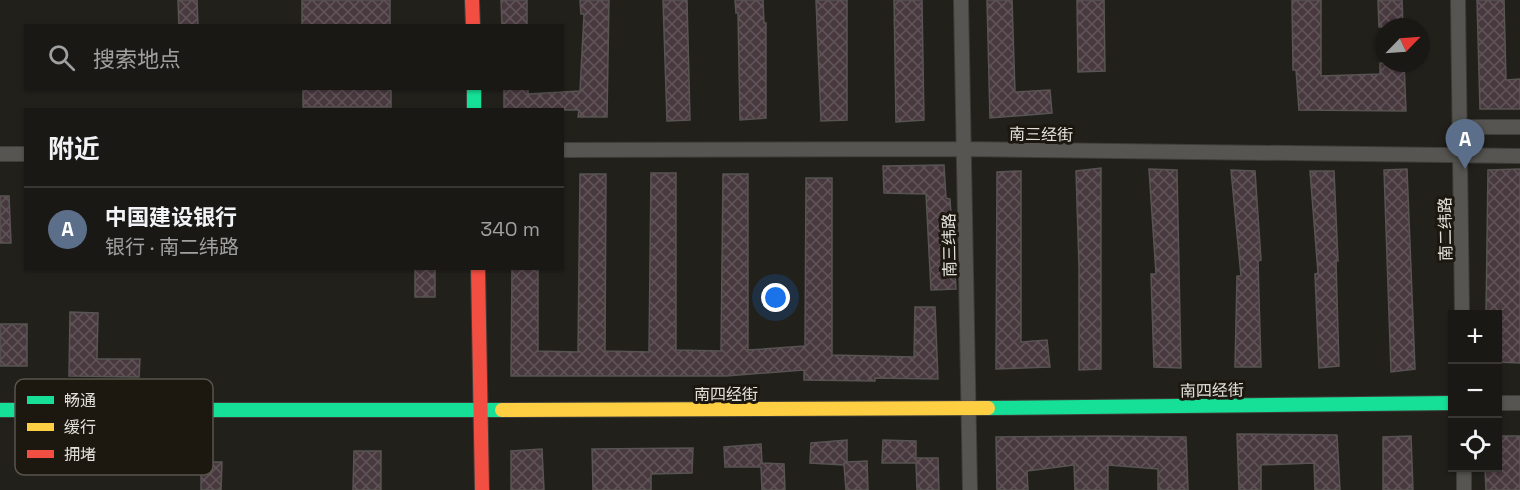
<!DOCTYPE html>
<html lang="zh">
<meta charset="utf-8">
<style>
body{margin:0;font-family:"Space Grotesk","Noto Sans SC",sans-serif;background:#272522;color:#f1f3f6}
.controls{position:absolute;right:18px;bottom:18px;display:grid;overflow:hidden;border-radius:0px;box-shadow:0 2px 4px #0004}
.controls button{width:54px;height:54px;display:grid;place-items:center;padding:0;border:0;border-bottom:2px solid #383734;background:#1a1814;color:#f1f3f6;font:30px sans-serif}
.compass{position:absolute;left:1376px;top:18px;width:54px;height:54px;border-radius:50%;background:#1a1814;box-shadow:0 2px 4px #0004;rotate:65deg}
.you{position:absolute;left:776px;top:298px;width:21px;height:21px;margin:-15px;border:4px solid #fff;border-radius:50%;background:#1a73e8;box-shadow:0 0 0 9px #1a73e833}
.badge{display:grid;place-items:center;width:39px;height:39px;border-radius:50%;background:#9f9d97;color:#fff;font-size:20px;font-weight:700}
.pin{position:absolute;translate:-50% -50px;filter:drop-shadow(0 2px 3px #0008)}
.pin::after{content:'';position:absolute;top:32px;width:21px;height:18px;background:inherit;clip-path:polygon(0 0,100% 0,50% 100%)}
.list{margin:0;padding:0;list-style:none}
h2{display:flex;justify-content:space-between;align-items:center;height:78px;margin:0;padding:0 24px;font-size:26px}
h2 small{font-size:20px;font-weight:400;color:#9fa0a0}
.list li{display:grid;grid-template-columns:39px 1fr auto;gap:18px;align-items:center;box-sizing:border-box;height:84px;padding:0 24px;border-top:2px solid #383734}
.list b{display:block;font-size:22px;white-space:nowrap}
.list p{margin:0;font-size:20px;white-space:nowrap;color:#9fa0a0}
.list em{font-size:20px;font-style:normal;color:#9fa0a0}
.icon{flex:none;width:33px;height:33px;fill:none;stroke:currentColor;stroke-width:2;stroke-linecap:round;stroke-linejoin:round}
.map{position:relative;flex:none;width:1520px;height:490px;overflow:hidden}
.search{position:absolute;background:#1a1814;box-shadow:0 2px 4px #0004;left:24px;top:24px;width:540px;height:66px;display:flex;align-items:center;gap:15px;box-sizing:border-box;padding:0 21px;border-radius:0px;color:#9fa0a0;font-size:22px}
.panel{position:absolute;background:#1a1814;box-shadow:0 2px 4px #0004;left:24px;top:108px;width:540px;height:162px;border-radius:0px}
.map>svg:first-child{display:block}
.building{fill:url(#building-cross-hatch);stroke:#575453;stroke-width:1.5}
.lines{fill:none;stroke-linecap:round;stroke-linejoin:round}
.street-casing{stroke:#3e3d38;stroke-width:16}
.fast-casing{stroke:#3e3d38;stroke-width:16}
.slow-casing{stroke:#3e3d38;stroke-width:16}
.jam-casing{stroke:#3e3d38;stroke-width:16}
.street{stroke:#575551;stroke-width:14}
.fast{stroke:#16e098;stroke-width:14}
.slow{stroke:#ffcf43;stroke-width:14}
.jam{stroke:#f24e42;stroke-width:14}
.labels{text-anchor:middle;stroke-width:6;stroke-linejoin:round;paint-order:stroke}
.street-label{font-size:16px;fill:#e3e0da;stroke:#1c180f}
.key{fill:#1c180f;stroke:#58544c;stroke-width:1.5}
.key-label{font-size:16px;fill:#e3e0da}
</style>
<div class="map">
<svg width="1520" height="490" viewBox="0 0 1520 490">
<defs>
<pattern id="building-cross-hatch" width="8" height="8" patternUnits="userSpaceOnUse" patternTransform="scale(1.5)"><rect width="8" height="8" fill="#48393f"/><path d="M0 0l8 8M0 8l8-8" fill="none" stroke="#62555a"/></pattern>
</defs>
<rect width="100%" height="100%" fill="#22201b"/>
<!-- building -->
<path class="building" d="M 178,0 L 197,0 L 198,26 L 179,26 Z
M 302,0 L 390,0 L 390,26 L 302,26 Z
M 501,0 L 527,0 L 527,26 L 502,26 Z
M 580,0 L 609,0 L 607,117 L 578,117 L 579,110 L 504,110 L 504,88 L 528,88 L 528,94 L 580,91 L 584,14 L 581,14 Z
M 663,0 L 687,0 L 690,120 L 667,121 Z
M 735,0 L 763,0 L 764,23 L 766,23 L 766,118 L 740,120 L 738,13 L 736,13 Z
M 816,0 L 847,0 L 847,120 L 821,121 Z
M 894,0 L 922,0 L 924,120 L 896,122 Z
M 987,0 L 1012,0 L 1015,92 L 1050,90 L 1052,113 L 990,118 Z
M 1077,0 L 1104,0 L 1105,71 L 1078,72 Z
M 1292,0 L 1321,0 L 1321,76 L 1380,74 L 1380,63 L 1404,63 L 1406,111 L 1299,110 L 1296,70 L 1293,70 Z
M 1378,0 L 1402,0 L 1403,27 L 1379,27 Z
M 1477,0 L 1504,0 L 1506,80 L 1520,79 L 1520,109 L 1480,109 Z
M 303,88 L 391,88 L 391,107 L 303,107 Z
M 944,165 L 946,198 L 950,199 L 956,289 L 931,290 L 926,194 L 884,193 L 883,166 Z
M 1101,168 L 1101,369 L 1079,370 L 1079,266 L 1076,171 Z
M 1149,169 L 1177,170 L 1181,368 L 1154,367 L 1151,274 L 1156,274 Z
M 1407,169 L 1415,369 L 1391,372 L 1384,170 Z
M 1520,169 L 1520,363 L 1497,362 L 1497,315 L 1486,315 L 1488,170 Z
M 1231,170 L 1255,171 L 1261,260 L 1258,261 L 1261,367 L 1235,367 L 1237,276 L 1241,276 Z
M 1021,171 L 1021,342 L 1047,340 L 1050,367 L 996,369 L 997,172 Z
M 1310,171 L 1334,171 L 1338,261 L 1336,261 L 1339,366 L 1319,368 L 1315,274 L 1318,273 Z
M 651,173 L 676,173 L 676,350 L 721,351 L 723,174 L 748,174 L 748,350 L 805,346 L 806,178 L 832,178 L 832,355 L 914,357 L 915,307 L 935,307 L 938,379 L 875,378 L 875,381 L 804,380 L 804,370 L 726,376 L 511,376 L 512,268 L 538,268 L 538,351 L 578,352 L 580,174 L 606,174 L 605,351 L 649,352 Z
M 0,196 L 9,196 L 11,243 L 0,243 Z
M 415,268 L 435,268 L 435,297 L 415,297 Z
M 70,312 L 98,313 L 97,359 L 140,359 L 139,377 L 69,376 Z
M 0,324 L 27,324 L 27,366 L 0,366 Z
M 1237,434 L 1337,435 L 1340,490 L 1315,490 L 1314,463 L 1261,465 L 1261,490 L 1239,490 Z
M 1108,436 L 1186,437 L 1188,490 L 1158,490 L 1158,469 L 1108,465 L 1108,490 L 1075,490 L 1074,465 L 1027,471 L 1028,490 L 997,490 L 996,437 Z
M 1411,436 L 1413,490 L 1383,490 L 1383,437 Z
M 1497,436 L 1520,436 L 1520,490 L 1486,490 L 1485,468 L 1497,468 Z
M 847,440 L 847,462 L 867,461 L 868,490 L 846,490 L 844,465 L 810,463 L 811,443 Z
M 883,440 L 916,441 L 916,458 L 938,458 L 939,490 L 917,490 L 916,463 L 882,463 Z
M 761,444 L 762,463 L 784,464 L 785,490 L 762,490 L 761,467 L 725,467 L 724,447 Z
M 693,448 L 692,473 L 651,474 L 651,490 L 593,490 L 592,449 Z
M 542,449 L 544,490 L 511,490 L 511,451 Z
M 354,451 L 381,451 L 381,490 L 353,490 Z
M 201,462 L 222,462 L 221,490 L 201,490 Z"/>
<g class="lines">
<defs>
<path id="street" d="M 961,0 L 970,490
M 1458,0 L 1462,314
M 1459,127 L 1520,127
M 562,150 L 964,149 L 1520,156
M 0,154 L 26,154
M 1498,403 L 1520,403
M 1464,468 L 1464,490"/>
<path id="fast" d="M 474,88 L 474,110
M 988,408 L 1452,403
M 0,410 L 502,410"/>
<path id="slow" d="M 502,410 L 988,408"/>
<path id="jam" d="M 472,0 L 473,26
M 478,268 L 482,490"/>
</defs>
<!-- street casing -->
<use href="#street" class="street-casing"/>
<!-- fast casing -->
<use href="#fast" class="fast-casing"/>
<!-- slow casing -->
<use href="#slow" class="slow-casing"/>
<!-- jam casing -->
<use href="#jam" class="jam-casing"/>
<!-- street -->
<use href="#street" class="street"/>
<!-- fast -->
<use href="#fast" class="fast"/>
<!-- slow -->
<use href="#slow" class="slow"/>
<!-- jam -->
<use href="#jam" class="jam"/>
</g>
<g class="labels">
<!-- street labels -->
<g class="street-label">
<text transform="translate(1041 134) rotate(1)" y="6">南三经街</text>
<text transform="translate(1445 229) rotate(-91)" y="6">南二纬路</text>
<text transform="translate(949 245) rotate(-91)" y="6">南三纬路</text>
<text transform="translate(1212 390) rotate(-1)" y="6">南四经街</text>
<text x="726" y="400">南四经街</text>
</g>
</g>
<!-- legend -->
<rect x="15" y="379" width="198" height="96" rx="9" class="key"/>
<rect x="27" y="396" width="27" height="8" fill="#16e098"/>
<rect x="27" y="423" width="27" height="8" fill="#ffcf43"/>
<rect x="27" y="450" width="27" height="8" fill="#f24e42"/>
<g class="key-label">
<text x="64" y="406">畅通</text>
<text x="64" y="433">缓行</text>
<text x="64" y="460">拥堵</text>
</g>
</svg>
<div class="controls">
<button>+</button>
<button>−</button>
<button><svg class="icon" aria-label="locate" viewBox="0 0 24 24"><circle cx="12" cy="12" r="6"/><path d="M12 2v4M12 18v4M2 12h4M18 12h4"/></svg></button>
</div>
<svg class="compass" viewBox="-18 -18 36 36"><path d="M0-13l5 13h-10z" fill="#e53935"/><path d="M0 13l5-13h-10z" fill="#9fa0a0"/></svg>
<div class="you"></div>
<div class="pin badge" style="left:1465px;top:169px;background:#5c6f8a">A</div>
<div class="search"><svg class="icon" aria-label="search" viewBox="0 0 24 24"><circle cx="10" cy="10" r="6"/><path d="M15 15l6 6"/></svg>搜索地点</div>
<section class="panel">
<h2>附近<small></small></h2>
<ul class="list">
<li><span class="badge" style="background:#5c6f8a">A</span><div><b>中国建设银行</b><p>银行 · 南二纬路</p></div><em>340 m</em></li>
</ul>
</section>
</div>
